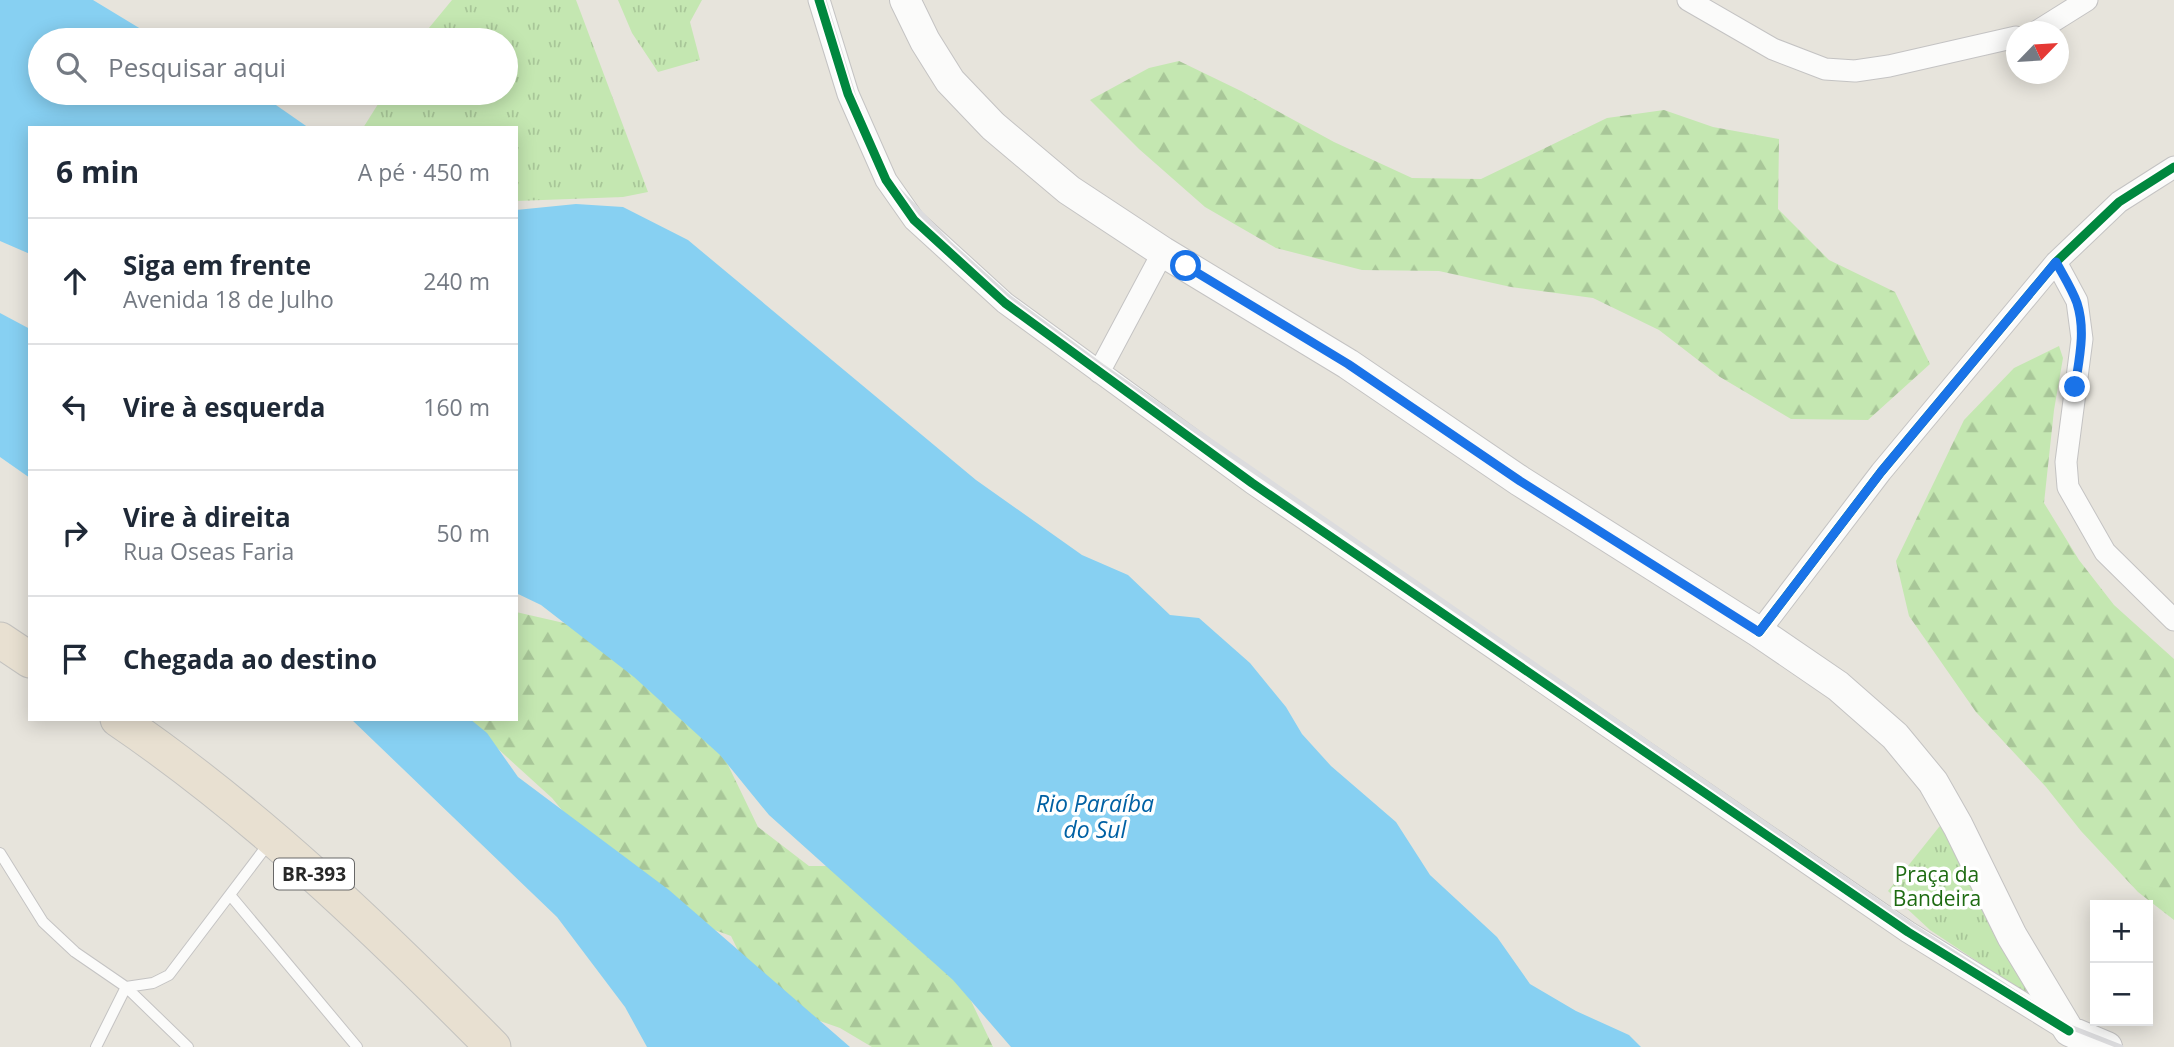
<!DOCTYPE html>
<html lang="pt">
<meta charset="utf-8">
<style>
body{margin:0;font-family:"Open Sans",sans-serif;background:#f2f2f3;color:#1f2937}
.controls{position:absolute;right:21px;bottom:21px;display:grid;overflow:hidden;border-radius:0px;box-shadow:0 4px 18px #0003}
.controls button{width:63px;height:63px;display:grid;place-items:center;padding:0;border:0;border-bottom:2px solid #e0e1e3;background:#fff;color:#1f2937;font:35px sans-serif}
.compass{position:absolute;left:2006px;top:21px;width:63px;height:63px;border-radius:50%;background:#fff;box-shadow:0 4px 18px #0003;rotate:65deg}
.stop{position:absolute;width:21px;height:21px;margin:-16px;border:5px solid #1a73e8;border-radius:50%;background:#fff}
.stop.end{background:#1a73e8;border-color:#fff;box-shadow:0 2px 7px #0008}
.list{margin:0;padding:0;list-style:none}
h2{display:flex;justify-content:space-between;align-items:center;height:91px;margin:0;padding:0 28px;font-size:30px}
h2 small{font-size:23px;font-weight:400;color:#747a83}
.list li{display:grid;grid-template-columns:46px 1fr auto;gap:21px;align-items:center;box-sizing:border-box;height:126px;padding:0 28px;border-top:2px solid #e0e1e3}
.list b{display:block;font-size:26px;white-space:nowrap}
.list p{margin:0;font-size:23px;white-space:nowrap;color:#747a83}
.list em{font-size:23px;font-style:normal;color:#747a83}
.icon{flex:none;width:38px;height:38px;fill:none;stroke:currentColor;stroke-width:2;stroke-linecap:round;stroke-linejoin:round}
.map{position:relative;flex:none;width:2174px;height:1047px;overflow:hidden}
.search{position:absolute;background:#fff;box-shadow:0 4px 18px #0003;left:28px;top:28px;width:490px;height:77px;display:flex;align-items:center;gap:18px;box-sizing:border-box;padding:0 24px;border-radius:38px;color:#747a83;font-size:26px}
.panel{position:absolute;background:#fff;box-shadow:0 4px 18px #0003;left:28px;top:126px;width:490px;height:595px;border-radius:0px}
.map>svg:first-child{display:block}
.forest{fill:url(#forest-firs)}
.park{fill:url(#park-tufts)}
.water{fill:#87d0f2}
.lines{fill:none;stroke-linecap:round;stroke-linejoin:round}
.service-casing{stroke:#c4c3c3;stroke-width:12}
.minor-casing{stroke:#c4c3c3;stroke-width:23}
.secondary-casing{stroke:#c4c3c3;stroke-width:32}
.trunk-casing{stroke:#c3c2bf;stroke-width:37}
.service{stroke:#fbfbfa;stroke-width:10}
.minor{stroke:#fbfbfa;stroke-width:21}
.secondary{stroke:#fbfbfa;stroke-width:30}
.trunk{stroke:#e8e0d1;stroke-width:35}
.rail{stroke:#dcdcde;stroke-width:5}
.cycleway-casing{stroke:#fff;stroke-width:13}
.cycleway{stroke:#00873e;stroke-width:9}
.route{stroke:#1a73e8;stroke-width:9}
.labels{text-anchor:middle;stroke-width:7;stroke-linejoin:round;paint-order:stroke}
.shield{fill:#fff;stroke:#686868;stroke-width:2}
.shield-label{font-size:19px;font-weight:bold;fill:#282828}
.park-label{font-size:21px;fill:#1e6b12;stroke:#fff}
.water-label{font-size:23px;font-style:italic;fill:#0061a4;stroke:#fff}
</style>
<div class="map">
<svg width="2174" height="1047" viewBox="0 0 2174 1047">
<defs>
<pattern id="forest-firs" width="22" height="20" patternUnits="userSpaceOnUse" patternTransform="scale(1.75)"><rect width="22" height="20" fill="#c4e7b1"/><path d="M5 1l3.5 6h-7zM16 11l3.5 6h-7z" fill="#a8c698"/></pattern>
<pattern id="park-tufts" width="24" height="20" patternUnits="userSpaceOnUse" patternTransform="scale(1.75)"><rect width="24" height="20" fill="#c4e7b1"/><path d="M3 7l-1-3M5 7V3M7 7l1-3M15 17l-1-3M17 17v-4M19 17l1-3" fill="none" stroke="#a8c698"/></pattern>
</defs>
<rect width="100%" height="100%" fill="#e7e4dc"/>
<!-- forest -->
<path class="forest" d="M 1179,61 L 1241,91 L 1334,142 L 1412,178 L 1481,179 L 1607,118 L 1664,110 L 1713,127 L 1779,139 L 1778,209 L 1829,260 L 1895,292 L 1930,364 L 1868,420 L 1791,419 L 1720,377 L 1659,330 L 1593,298 L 1511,287 L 1439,271 L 1362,270 L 1276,248 L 1205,207 L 1139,149 L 1090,100 L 1149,68 Z
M 2059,346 L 2063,358 L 2054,410 L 2044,503 L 2079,560 L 2114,605 L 2174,659 L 2174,920 L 2138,892 L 2081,831 L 2046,787 L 1976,712 L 1909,616 L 1896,561 L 1964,420 L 2014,368 Z
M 516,612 L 599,631 L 714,736 L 758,827 L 809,866 L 842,866 L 963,984 L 993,1047 L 872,1047 L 840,1028 L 820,1021 L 769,1014 L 731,936 L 712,929 L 590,844 L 552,798 L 465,719 L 516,719 Z"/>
<!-- park -->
<path class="park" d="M 452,0 L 576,0 L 648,192 L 623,197 L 516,201 L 516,128 L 363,128 L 385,93 L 506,93 L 506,40 L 419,40 Z
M 618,0 L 702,0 L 690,22 L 700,60 L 658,72 L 632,33 Z
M 1947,820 L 2023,980 L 2028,995 L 1930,930 L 1888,891 L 1939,827 Z"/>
<!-- water -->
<path class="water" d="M 0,0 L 93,0 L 159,40 L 40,40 L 40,93 L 251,93 L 263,96 L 309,128 L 30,128 L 30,254 L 0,241 Z
M 576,204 L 623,207 L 688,240 L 976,480 L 1082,555 L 1128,575 L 1170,615 L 1199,618 L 1250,663 L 1286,707 L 1302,734 L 1331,766 L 1396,822 L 1430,875 L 1497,937 L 1530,984 L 1576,1011 L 1629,1035 L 1641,1047 L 1011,1047 L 953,980 L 769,815 L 720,755 L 634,677 L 541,605 L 516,593 L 516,210 Z
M 0,313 L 30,329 L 30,478 L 0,457 Z
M 351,719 L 470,719 L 487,733 L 518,777 L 669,890 L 850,1047 L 647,1047 L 625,1007 L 557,917 Z"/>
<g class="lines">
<defs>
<path id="service" d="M 0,853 L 43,922 L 75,952 L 126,987 L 188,1047
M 230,895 L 357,1047
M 96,1047 L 126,987 L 153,983 L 169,975 L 269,843"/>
<path id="minor" d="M 819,0 L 848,94 L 886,180 L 914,220 L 1005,303 L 1252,483 L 1908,932 L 2065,1029
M 1688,0 L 1773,49 L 1825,69 L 1855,71 L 1889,66 L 2016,37
M 2036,32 L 2087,0
M 2056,262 L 2077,301 L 2082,339 L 2066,462 L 2068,487 L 2105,552 L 2174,620
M 1099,372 L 1163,252
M 1759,632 L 1881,472 L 2056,262 L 2119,202 L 2174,167"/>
<path id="secondary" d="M 905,0 L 925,41 L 950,81 L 993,126 L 1069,190 L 1163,252 L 1348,364 L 1520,481 L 1759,632 L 1838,686 L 1895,736 L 1933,782 L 1958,826 L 2012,936 L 2069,1031 L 2107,1047"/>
<path id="trunk" d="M 0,640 L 30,660
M 118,719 C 256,813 376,929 493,1047"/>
</defs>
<!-- service casing -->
<use href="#service" class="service-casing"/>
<!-- minor casing -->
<use href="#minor" class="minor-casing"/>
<!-- secondary casing -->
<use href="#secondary" class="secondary-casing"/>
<!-- trunk casing -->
<use href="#trunk" class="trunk-casing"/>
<!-- service -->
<use href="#service" class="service"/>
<!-- minor -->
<use href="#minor" class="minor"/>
<!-- secondary -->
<use href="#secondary" class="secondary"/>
<!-- trunk -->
<use href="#trunk" class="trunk"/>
<!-- rail -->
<path class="rail" d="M 824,0 L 854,97 L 888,179 L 949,243 L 1010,298 L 1102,366 L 1913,926 L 2065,1025 L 2121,1047"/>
<defs>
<path id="cycleway" d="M 819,0 L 848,94 L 886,180 L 914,220 L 1005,303 L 1252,483 L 1908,932 L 2069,1031
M 1759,632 L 1881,472 L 2056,262 L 2119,202 L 2174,167"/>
</defs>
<!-- cycleway casing -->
<use href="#cycleway" class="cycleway-casing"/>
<!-- cycleway -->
<use href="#cycleway" class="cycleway"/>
</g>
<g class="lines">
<!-- route -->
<path class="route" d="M 1186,266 L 1348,364 L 1520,481 L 1759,632 L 1881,472 L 2056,262 C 2063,275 2072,289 2077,303 C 2086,331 2079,359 2075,387"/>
</g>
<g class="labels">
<!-- shield labels -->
<rect class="shield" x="274" y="858.5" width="80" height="31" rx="5"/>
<g class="shield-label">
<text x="314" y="881">BR-393</text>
</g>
<!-- park labels -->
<g class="park-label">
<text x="1937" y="882">Praça da<tspan x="1937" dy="24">Bandeira</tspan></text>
</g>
<!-- water labels -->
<g class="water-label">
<text x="1095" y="812">Rio Paraíba<tspan x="1095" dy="26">do Sul</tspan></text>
</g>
</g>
</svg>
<div class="controls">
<button>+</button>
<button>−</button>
</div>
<svg class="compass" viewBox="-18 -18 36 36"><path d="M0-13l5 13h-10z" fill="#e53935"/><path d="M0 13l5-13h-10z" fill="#747a83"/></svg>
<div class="stop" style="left:1186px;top:266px"></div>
<div class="stop end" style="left:2075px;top:387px"></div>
<div class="search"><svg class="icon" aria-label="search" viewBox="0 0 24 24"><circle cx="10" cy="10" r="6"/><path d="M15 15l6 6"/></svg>Pesquisar aqui</div>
<section class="panel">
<h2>6 min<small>A pé · 450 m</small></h2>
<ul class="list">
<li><svg class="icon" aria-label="ahead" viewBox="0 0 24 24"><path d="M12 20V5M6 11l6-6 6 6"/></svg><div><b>Siga em frente</b><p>Avenida 18 de Julho</p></div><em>240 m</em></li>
<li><svg class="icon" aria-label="left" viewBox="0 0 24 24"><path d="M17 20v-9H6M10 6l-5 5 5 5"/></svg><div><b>Vire à esquerda</b></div><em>160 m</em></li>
<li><svg class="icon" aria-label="right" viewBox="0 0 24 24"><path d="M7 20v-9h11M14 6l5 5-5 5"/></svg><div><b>Vire à direita</b><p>Rua Oseas Faria</p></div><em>50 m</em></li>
<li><svg class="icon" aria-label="arrive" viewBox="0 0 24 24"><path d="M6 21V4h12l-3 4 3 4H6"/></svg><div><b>Chegada ao destino</b></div></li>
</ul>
</section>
</div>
